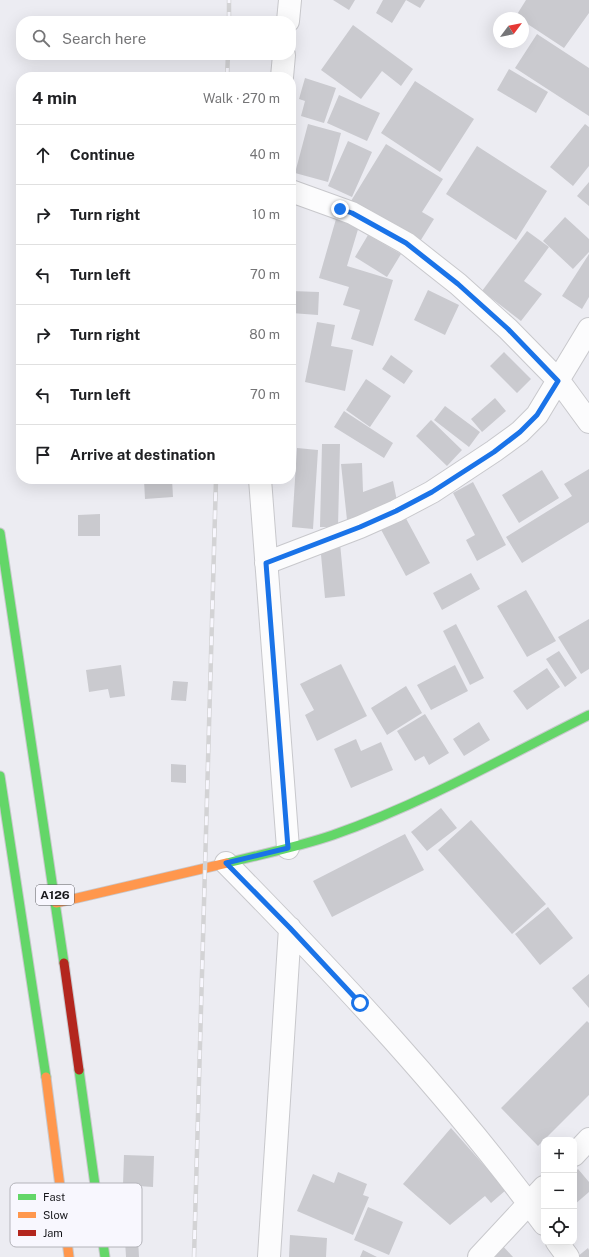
<!DOCTYPE html>
<meta charset="utf-8">
<style>
body{margin:0;font-family:"Public Sans",sans-serif;background:#f2f2f2;color:#202124}
.controls{position:absolute;right:12px;bottom:12px;display:grid;overflow:hidden;border-radius:8px;box-shadow:0 4px 16px #0002}
.controls button{width:36px;height:36px;display:grid;place-items:center;padding:0;border:0;border-bottom:1px solid #e0e0e0;background:#fff;color:#202124;font:20px sans-serif}
.compass{position:absolute;left:493px;top:12px;width:36px;height:36px;border-radius:50%;background:#fff;box-shadow:0 4px 16px #0002;rotate:58deg}
.stop{position:absolute;width:12px;height:12px;margin:-9px;border:3px solid #1a73e8;border-radius:50%;background:#fff}
.stop.end{background:#1a73e8;border-color:#fff;box-shadow:0 1px 4px #0008}
.list{margin:0;padding:0;list-style:none}
h2{display:flex;justify-content:space-between;align-items:center;height:52px;margin:0;padding:0 16px;font-size:17px}
h2 small{font-size:13px;font-weight:400;color:#757577}
.list li{display:grid;grid-template-columns:26px 1fr auto;gap:12px;align-items:center;box-sizing:border-box;height:60px;padding:0 16px;border-top:1px solid #e0e0e0}
.list b{display:block;font-size:15px;white-space:nowrap}
.list em{font-size:13px;font-style:normal;color:#757577}
.icon{flex:none;width:22px;height:22px;fill:none;stroke:currentColor;stroke-width:2;stroke-linecap:round;stroke-linejoin:round}
.map{position:relative;flex:none;width:589px;height:1257px;overflow:hidden}
.search{position:absolute;background:#fff;box-shadow:0 4px 16px #0002;left:16px;top:16px;width:280px;height:44px;display:flex;align-items:center;gap:10px;box-sizing:border-box;padding:0 14px;border-radius:16px;color:#757577;font-size:15px}
.panel{position:absolute;background:#fff;box-shadow:0 4px 16px #0002;left:16px;top:72px;width:280px;height:412px;border-radius:16px}
.map>svg:first-child{display:block}
.building{fill:#cacacf}
.lines{fill:none;stroke-linecap:round;stroke-linejoin:round}
.street-casing{stroke:#c8c8cc;stroke-width:24}
.fast-casing{stroke:#c8c8cc;stroke-width:11}
.slow-casing{stroke:#c8c8cc;stroke-width:11}
.jam-casing{stroke:#c8c8cc;stroke-width:11}
.street{stroke:#fcfcfd;stroke-width:22}
.fast{stroke:#63d668;stroke-width:9}
.slow{stroke:#ff974d;stroke-width:9}
.jam{stroke:#b3261e;stroke-width:9}
.rail-casing{stroke:#d3d3d5;stroke-width:4.5}
.rail{stroke:#f8f7fe;stroke-width:3;stroke-dasharray:9;stroke-linecap:butt}
.route{stroke:#1a73e8;stroke-width:5}
.labels{text-anchor:middle;stroke-width:3.5;stroke-linejoin:round;paint-order:stroke}
.shield{fill:#f8f7fe;stroke:#5a5a5f;stroke-width:1}
.shield-label{font-size:12px;font-weight:bold;fill:#17171b}
.key{fill:#f8f7fe;stroke:#b4b4ba;stroke-width:1}
.key-label{font-size:11px;fill:#17171b}
</style>
<div class="map">
<svg width="589" height="1257" viewBox="0 0 589 1257">
<rect width="100%" height="100%" fill="#ececf2"/>
<!-- building -->
<path class="building" d="M 333,0 L 355,0 L 349,10 Z
M 383,0 L 425,0 L 420,8 L 406,0 L 392,23 L 376,13 Z
M 526,0 L 589,0 L 589,13 L 564,48 L 523,21 L 523,18 L 519,18 L 516,16 Z
M 353,25 L 413,69 L 401,86 L 382,71 L 361,99 L 321,70 Z
M 537,34 L 589,68 L 589,116 L 515,68 Z
M 509,69 L 548,92 L 536,113 L 497,90 Z
M 305,78 L 336,88 L 324,123 L 301,116 L 305,101 L 299,99 Z
M 415,81 L 474,119 L 440,172 L 381,133 Z
M 339,95 L 380,113 L 367,141 L 327,123 Z
M 308,124 L 341,133 L 328,182 L 295,173 Z
M 585,124 L 589,127 L 589,166 L 573,186 L 550,167 Z
M 348,141 L 372,152 L 352,197 L 328,186 Z
M 386,144 L 443,179 L 422,212 L 434,219 L 419,243 L 351,201 Z
M 477,146 L 547,191 L 516,240 L 446,194 Z
M 589,182 L 589,206 L 577,196 Z
M 565,217 L 589,239 L 589,252 L 573,269 L 543,241 Z
M 336,219 L 359,226 L 347,266 L 393,280 L 373,346 L 351,339 L 360,310 L 343,305 L 349,287 L 319,278 Z
M 527,231 L 549,247 L 524,281 L 542,294 L 521,321 L 482,291 Z
M 368,235 L 401,254 L 387,277 L 355,257 Z
M 589,254 L 589,297 L 582,309 L 562,296 Z
M 428,290 L 459,305 L 445,335 L 414,320 Z
M 291,291 L 319,292 L 318,315 L 291,313 Z
M 317,322 L 335,325 L 331,346 L 353,350 L 345,391 L 305,382 Z
M 504,352 L 531,379 L 517,393 L 490,366 Z
M 391,355 L 413,371 L 404,384 L 382,369 Z
M 366,379 L 391,396 L 370,427 L 346,410 Z
M 495,398 L 506,411 L 482,432 L 471,419 Z
M 445,406 L 480,432 L 469,447 L 434,420 Z
M 344,411 L 393,443 L 384,458 L 334,427 Z
M 431,420 L 462,450 L 447,466 L 416,436 Z
M 322,444 L 340,444 L 338,527 L 320,527 Z
M 297,448 L 318,450 L 313,529 L 292,527 Z
M 362,463 L 363,492 L 393,481 L 397,501 L 347,520 L 341,464 Z
M 589,469 L 589,522 L 522,563 L 506,537 L 572,496 L 564,484 Z
M 542,470 L 559,498 L 519,523 L 502,495 Z
M 151,479 L 172,479 L 173,497 L 145,499 L 144,480 L 151,480 Z
M 473,482 L 506,545 L 477,561 L 466,540 L 475,535 L 453,493 Z
M 402,511 L 430,563 L 406,576 L 378,524 Z
M 100,514 L 100,536 L 78,536 L 78,515 Z
M 340,543 L 345,596 L 325,598 L 320,544 Z
M 471,573 L 480,589 L 442,610 L 433,593 Z
M 526,590 L 556,641 L 527,657 L 497,606 Z
M 589,619 L 589,669 L 581,674 L 558,637 Z
M 456,624 L 484,678 L 470,685 L 443,631 Z
M 559,651 L 577,678 L 565,687 L 546,659 Z
M 341,664 L 367,716 L 317,741 L 305,715 L 314,710 L 300,684 Z
M 121,665 L 125,696 L 110,698 L 108,689 L 89,692 L 86,670 Z
M 455,665 L 468,691 L 431,710 L 417,685 Z
M 547,668 L 560,687 L 527,710 L 513,691 Z
M 173,681 L 188,682 L 186,701 L 171,700 Z
M 406,686 L 422,713 L 387,735 L 371,708 Z
M 425,714 L 449,753 L 429,765 L 424,756 L 415,761 L 397,731 Z
M 479,722 L 490,740 L 464,756 L 453,739 Z
M 356,739 L 361,751 L 381,742 L 393,770 L 351,788 L 334,749 Z
M 171,764 L 186,765 L 186,783 L 171,782 Z
M 441,808 L 457,828 L 427,851 L 411,832 Z
M 471,820 L 546,904 L 512,934 L 438,850 Z
M 405,834 L 424,870 L 332,917 L 313,881 Z
M 548,907 L 573,938 L 540,965 L 515,934 Z
M 589,974 L 589,1008 L 572,988 Z
M 587,1021 L 589,1023 L 589,1095 L 538,1146 L 501,1108 Z
M 451,1128 L 506,1190 L 491,1203 L 485,1196 L 450,1225 L 403,1184 Z
M 124,1155 L 154,1156 L 153,1187 L 123,1185 Z
M 578,1169 L 589,1182 L 589,1192 L 574,1205 L 574,1173 Z
M 338,1172 L 367,1184 L 363,1195 L 369,1197 L 353,1235 L 297,1211 L 313,1174 L 334,1183 Z
M 368,1207 L 403,1222 L 389,1255 L 354,1240 Z
M 137,1221 L 139,1257 L 126,1257 L 124,1222 Z
M 290,1235 L 327,1238 L 326,1257 L 289,1257 Z
M 500,1243 L 513,1257 L 485,1257 Z
M 588,1248 L 589,1250 L 589,1257 L 577,1257 Z
M 363,1250 L 377,1257 L 360,1257 Z"/>
<g class="lines">
<defs>
<path id="street" d="M 288,21 L 290,0
M 282,77 L 284,55
M 291,191 L 352,213 L 406,243 L 458,284 L 508,329 L 559,381 L 589,422
M 260,479 L 288,848
M 266,563 L 360,527 L 396,511 L 432,492 L 494,451 L 520,432 L 537,415 L 589,329
M 226,863 C 339,978 449,1095 544,1224
M 574,1155 L 589,1139
M 557,1242 L 568,1257
M 269,1257 L 290,928
M 479,1257 L 544,1187"/>
<path id="fast" d="M 0,533 L 64,963
M 0,776 L 46,1077
M 227,863 C 262,854 298,847 333,835 C 422,804 505,757 589,715
M 79,1070 L 105,1257"/>
<path id="slow" d="M 56,903 L 227,863
M 46,1077 L 69,1257"/>
<path id="jam" d="M 64,963 L 79,1070"/>
</defs>
<!-- street casing -->
<use href="#street" class="street-casing"/>
<!-- fast casing -->
<use href="#fast" class="fast-casing"/>
<!-- slow casing -->
<use href="#slow" class="slow-casing"/>
<!-- jam casing -->
<use href="#jam" class="jam-casing"/>
<!-- street -->
<use href="#street" class="street"/>
<!-- fast -->
<use href="#fast" class="fast"/>
<!-- slow -->
<use href="#slow" class="slow"/>
<!-- jam -->
<use href="#jam" class="jam"/>
<defs>
<path id="rail" d="M 229,21 L 229,0
M 227,77 L 228,55
M 194,1257 L 216,479"/>
</defs>
<!-- rail casing -->
<use href="#rail" class="rail-casing"/>
<!-- rail -->
<use href="#rail" class="rail"/>
</g>
<g class="lines">
<!-- route -->
<path class="route" d="M 340,209 L 352,213 L 406,243 L 458,284 L 508,329 L 558,381 L 537,415 L 520,432 L 494,452 L 432,492 L 396,511 L 360,527 L 266,563 L 288,848 L 226,863 L 290,928 L 360,1003"/>
</g>
<g class="labels">
<!-- shield labels -->
<rect class="shield" x="36" y="885" width="38" height="20" rx="3"/>
<g class="shield-label">
<text x="55" y="899">A126</text>
</g>
</g>
<!-- legend -->
<rect x="10" y="1183" width="132" height="64" rx="6" class="key"/>
<rect x="18" y="1194" width="18" height="6" fill="#63d668"/>
<rect x="18" y="1212" width="18" height="6" fill="#ff974d"/>
<rect x="18" y="1230" width="18" height="6" fill="#b3261e"/>
<g class="key-label">
<text x="43" y="1201">Fast</text>
<text x="43" y="1219">Slow</text>
<text x="43" y="1237">Jam</text>
</g>
</svg>
<div class="controls">
<button>+</button>
<button>−</button>
<button><svg class="icon" aria-label="locate" viewBox="0 0 24 24"><circle cx="12" cy="12" r="6"/><path d="M12 2v4M12 18v4M2 12h4M18 12h4"/></svg></button>
</div>
<svg class="compass" viewBox="-18 -18 36 36"><path d="M0-13l5 13h-10z" fill="#e53935"/><path d="M0 13l5-13h-10z" fill="#757577"/></svg>
<div class="stop" style="left:360px;top:1003px"></div>
<div class="stop end" style="left:340px;top:209px"></div>
<div class="search"><svg class="icon" aria-label="search" viewBox="0 0 24 24"><circle cx="10" cy="10" r="6"/><path d="M15 15l6 6"/></svg>Search here</div>
<section class="panel">
<h2>4 min<small>Walk · 270 m</small></h2>
<ul class="list">
<li><svg class="icon" aria-label="ahead" viewBox="0 0 24 24"><path d="M12 20V5M6 11l6-6 6 6"/></svg><div><b>Continue</b></div><em>40 m</em></li>
<li><svg class="icon" aria-label="right" viewBox="0 0 24 24"><path d="M7 20v-9h11M14 6l5 5-5 5"/></svg><div><b>Turn right</b></div><em>10 m</em></li>
<li><svg class="icon" aria-label="left" viewBox="0 0 24 24"><path d="M17 20v-9H6M10 6l-5 5 5 5"/></svg><div><b>Turn left</b></div><em>70 m</em></li>
<li><svg class="icon" aria-label="right" viewBox="0 0 24 24"><path d="M7 20v-9h11M14 6l5 5-5 5"/></svg><div><b>Turn right</b></div><em>80 m</em></li>
<li><svg class="icon" aria-label="left" viewBox="0 0 24 24"><path d="M17 20v-9H6M10 6l-5 5 5 5"/></svg><div><b>Turn left</b></div><em>70 m</em></li>
<li><svg class="icon" aria-label="arrive" viewBox="0 0 24 24"><path d="M6 21V4h12l-3 4 3 4H6"/></svg><div><b>Arrive at destination</b></div></li>
</ul>
</section>
</div>
